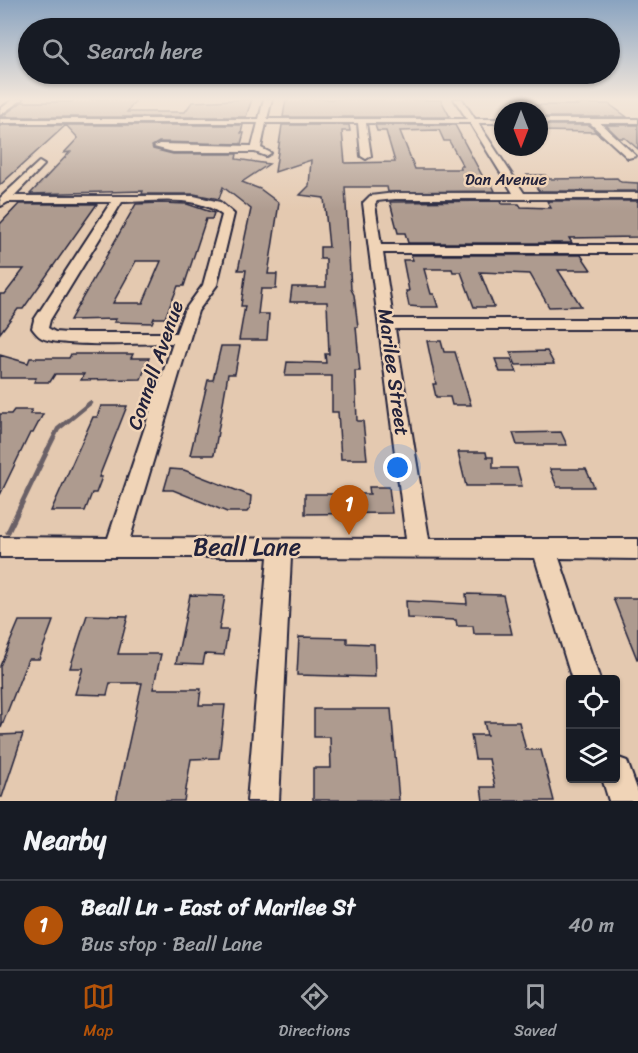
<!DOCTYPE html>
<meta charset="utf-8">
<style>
body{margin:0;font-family:Sriracha,sans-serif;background:#242831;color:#f1f3f6}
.controls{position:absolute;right:18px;bottom:18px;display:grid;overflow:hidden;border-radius:6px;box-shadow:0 2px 4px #0004}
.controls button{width:54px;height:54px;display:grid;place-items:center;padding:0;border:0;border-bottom:2px solid #363941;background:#171b24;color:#f1f3f6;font:30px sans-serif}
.compass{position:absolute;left:494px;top:102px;width:54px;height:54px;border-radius:50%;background:#171b24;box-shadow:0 2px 4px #0004;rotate:180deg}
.you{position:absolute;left:398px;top:468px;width:21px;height:21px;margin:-15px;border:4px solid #fff;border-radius:50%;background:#1a73e8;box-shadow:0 0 0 9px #1a73e833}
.badge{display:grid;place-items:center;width:39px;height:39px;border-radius:50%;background:#b45309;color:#fff;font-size:20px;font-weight:700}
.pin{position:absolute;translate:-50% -50px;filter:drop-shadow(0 2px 3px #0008)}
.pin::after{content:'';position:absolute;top:32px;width:21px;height:18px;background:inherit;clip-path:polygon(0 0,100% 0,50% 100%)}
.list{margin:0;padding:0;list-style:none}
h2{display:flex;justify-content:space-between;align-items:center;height:78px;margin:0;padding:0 24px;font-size:26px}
h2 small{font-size:20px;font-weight:400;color:#9ea1a6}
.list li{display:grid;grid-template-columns:39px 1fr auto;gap:18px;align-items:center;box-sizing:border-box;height:90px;padding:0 24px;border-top:2px solid #363941}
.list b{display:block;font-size:22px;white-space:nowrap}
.list p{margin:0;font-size:20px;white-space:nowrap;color:#9ea1a6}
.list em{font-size:20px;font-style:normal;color:#9ea1a6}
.icon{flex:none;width:33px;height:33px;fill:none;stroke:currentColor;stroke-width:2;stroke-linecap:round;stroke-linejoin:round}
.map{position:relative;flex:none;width:638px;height:801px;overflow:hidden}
.search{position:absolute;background:#171b24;box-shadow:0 2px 4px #0004;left:18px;right:18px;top:18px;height:66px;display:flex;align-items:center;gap:15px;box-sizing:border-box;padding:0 21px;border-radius:33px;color:#9ea1a6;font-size:22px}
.sheet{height:168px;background:#171b24}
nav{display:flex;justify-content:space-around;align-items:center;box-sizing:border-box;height:84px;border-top:2px solid #363941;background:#171b24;font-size:16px;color:#9ea1a6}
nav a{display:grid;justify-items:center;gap:3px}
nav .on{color:#b45309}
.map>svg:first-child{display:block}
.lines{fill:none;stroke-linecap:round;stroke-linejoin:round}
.stream-far1{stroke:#6a6066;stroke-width:4.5}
.stream{stroke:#6a6066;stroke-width:5}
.building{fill:#ae9b8f;stroke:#22223b;stroke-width:1.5;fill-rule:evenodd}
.minor-casing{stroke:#22223b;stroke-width:4}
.minor{fill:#f0d4b7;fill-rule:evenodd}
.labels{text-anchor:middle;stroke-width:5;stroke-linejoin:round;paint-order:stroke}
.far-street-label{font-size:16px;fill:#22223b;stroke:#f0d4b7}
.street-label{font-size:20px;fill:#22223b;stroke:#f0d4b7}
.near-street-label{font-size:24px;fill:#22223b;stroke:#f0d4b7}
</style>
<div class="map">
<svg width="638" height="801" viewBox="0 0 638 801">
<rect width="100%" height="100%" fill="#e4c9b0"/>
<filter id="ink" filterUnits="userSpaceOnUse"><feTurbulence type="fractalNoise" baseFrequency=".0167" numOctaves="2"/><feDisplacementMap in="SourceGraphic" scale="12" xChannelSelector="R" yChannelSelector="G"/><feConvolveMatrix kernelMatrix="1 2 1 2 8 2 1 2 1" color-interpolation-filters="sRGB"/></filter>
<g filter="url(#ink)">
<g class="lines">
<!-- stream-far1 -->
<path class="stream-far1" d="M 47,451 L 58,429 L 90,403"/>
<!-- stream -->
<path class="stream" d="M 8,532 L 48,449"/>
</g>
<!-- building -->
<path class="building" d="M 74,99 L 137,99 L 127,112 L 185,112 L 192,102 L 252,99 L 246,117 L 1,117 L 22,102 L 71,102 Z
M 286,99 L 441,100 L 450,117 L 283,117 Z
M 576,104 L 609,104 L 627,117 L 539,117 L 539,111 L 534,105 L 577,105 Z
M 0,125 L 243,125 L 241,133 L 244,133 L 241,144 L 159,142 L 152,146 L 153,149 L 173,154 L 237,154 L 236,159 L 269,164 L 242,182 L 260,189 L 279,203 L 268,274 L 277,274 L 276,289 L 261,289 L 258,314 L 269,314 L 267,340 L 239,340 L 245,306 L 241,306 L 246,270 L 238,270 L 251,209 L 223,187 L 219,199 L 194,194 L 142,194 L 143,191 L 30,194 L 70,152 L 64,153 L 78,138 L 66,125 L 0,185 Z
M 282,125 L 349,125 L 350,131 L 342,131 L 345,163 L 395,162 L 386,131 L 377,131 L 375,125 L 455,125 L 483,177 L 488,177 L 495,191 L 388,192 L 387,187 L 345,187 L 351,289 L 354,295 L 358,327 L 356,327 L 360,371 L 355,371 L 357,421 L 363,421 L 367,459 L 341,459 L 338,412 L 332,412 L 332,376 L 285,376 L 287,362 L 326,363 L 325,354 L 329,354 L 327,302 L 290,302 L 292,287 L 326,287 L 326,259 L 320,259 L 320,247 L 329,247 L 324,198 L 300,195 L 309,186 L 311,160 L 275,172 ZM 439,130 L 444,141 L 449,141 L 463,166 L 460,166 L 461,169 L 415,169 L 400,131 Z
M 539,125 L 589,125 L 603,138 L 595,132 L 539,131 Z
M 606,125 L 638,125 L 638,149 L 625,138 L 619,138 Z
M 527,175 L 545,175 L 549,179 L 617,178 L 621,182 L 638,183 L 638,191 L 539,191 Z
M 501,201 L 502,204 L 519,204 L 521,207 L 551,208 L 547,201 L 638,201 L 638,237 L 569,238 L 572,243 L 408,243 L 405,233 L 398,233 L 390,202 Z
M 161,203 L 187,204 L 214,213 L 212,219 L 206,219 L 184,286 L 178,286 L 165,318 L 154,318 L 152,323 L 114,322 L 116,319 L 70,320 L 136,204 ZM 136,261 L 161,261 L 143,303 L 113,303 Z
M 19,204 L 97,204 L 23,309 L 18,309 L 0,333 L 0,294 L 5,294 L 24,269 L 0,269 L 0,224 Z
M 411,255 L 581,255 L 591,270 L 558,270 L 581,306 L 549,307 L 530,274 L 480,272 L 494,307 L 474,307 L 461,272 L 453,272 L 452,269 L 424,269 L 431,294 L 434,294 L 438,307 L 421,307 L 409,306 L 406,291 L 409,291 L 403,260 L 413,260 Z
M 427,341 L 441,341 L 444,352 L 455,352 L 471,405 L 452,405 L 450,397 L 436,397 L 433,384 L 436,384 Z
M 221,346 L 240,346 L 235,374 L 228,374 L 214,455 L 190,455 L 208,380 L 213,380 Z
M 547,351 L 554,364 L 516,365 L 510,352 Z
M 71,354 L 133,354 L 131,358 L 149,358 L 141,379 L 81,380 L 84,374 L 55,374 L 50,382 L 34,382 L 36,378 L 0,378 L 0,355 L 28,363 L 30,358 L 69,358 Z
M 495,359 L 511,359 L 517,372 L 500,372 Z
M 101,406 L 127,406 L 99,477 L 102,477 L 96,493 L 92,493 L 85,511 L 51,511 L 93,417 L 97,417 Z
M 14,410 L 32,410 L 30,414 L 43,414 L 33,433 L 30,433 L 0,495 L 0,414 L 11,414 Z
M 561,432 L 567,445 L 517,445 L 513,433 Z
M 458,452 L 486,452 L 487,457 L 493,457 L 493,468 L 517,468 L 522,486 L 466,486 Z
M 170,469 L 184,470 L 251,496 L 250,508 L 247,512 L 227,512 L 173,490 L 164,490 Z
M 550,469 L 586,469 L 594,487 L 557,487 Z
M 369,487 L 389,487 L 392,513 L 305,514 L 305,494 L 370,494 Z
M 466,594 L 503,595 L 512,634 L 474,634 L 473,626 L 457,626 L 456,620 L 407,618 L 406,601 L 467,604 Z
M 190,595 L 225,596 L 219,630 L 228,630 L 224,655 L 205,654 L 203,664 L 176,663 Z
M 613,598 L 638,598 L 638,659 L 637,659 Z
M 87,615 L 128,616 L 118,654 L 161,654 L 153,689 L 201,689 L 199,705 L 225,705 L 219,758 L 191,759 L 184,801 L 116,801 L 142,683 L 110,683 L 107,695 L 75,694 L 83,668 L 70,668 Z
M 19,621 L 53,621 L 39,659 L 28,659 L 1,728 L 0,666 Z
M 299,637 L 347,638 L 347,643 L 374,644 L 375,677 L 297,675 Z
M 314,709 L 391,709 L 399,800 L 313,800 L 313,768 L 331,768 L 330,737 L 314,737 Z
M 484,722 L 519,722 L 526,750 L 541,750 L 554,801 L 483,801 L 481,787 L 495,787 L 489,759 L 475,759 L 471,735 L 487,735 Z
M 23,734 L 2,797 L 0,797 L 0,735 Z"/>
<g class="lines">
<defs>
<path id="minor" d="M 14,99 L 23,99 L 0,115 L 0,109 Z
M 264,99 L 272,99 L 267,119 L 467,119 L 454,99 L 462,99 L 475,119 L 503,119 L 503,123 L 478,123 L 524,193 L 638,193 L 638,199 L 395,199 L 377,201 L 375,204 L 381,245 L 638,245 L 638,253 L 383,253 L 393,319 L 638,319 L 638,329 L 395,329 L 429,539 L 638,539 L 638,559 L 559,558 L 600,680 L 572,680 L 535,558 L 291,557 L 279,801 L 247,801 L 268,557 L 0,557 L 0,537 L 108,538 L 173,343 C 146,343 63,348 42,338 C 38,336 35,332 32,328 L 34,320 L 111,202 L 8,202 L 1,206 L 0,198 L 39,162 L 44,165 L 42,167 L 14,196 L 194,196 L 220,202 L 234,214 L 217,285 L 198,311 L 130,538 L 406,539 L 363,203 L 370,196 L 395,193 L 513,193 L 470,123 L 366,123 L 371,156 L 366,159 L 361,156 L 358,123 L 266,123 L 261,148 L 271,153 L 266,156 L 255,152 L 173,152 L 154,147 L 159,144 L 252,146 L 258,123 L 0,123 L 0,119 L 259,119 ZM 122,202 C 153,202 197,194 222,215 L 203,285 L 184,311 L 176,333 L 67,333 L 55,332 L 48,328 L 50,320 Z
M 539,119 L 638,119 L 638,123 L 600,123 L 636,156 L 628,158 L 590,123 L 539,123 Z
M 616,757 L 627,761 L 638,792 L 638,801 L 609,801 L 602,778 L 616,778 Z"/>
</defs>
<!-- minor casing -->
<use href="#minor" class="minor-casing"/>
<!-- minor -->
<use href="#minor" class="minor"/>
</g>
</g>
<!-- sky -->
<linearGradient id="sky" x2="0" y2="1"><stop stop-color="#89a3c0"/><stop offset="0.47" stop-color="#f3e7db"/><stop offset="1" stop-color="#f3e7db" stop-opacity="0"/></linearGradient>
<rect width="638" height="211" fill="url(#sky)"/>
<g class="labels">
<!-- far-street labels -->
<g class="far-street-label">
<text x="506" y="185">Dan Avenue</text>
</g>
<!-- street labels -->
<g class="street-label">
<text transform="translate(155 365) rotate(-71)" y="7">Connell Avenue</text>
<text transform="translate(394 372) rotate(82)" y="7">Marilee Street</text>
</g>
<!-- near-street labels -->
<g class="near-street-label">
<text x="247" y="555">Beall Lane</text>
</g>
</g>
</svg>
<div class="controls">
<button><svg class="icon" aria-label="locate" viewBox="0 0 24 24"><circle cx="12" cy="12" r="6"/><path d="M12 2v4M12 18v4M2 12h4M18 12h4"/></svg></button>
<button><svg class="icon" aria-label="layers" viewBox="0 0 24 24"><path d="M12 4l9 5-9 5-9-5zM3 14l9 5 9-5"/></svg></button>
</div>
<svg class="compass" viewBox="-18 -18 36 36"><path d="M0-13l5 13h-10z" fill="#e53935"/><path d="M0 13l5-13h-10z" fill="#9ea1a6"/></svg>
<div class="you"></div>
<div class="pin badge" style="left:349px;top:535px">1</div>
<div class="search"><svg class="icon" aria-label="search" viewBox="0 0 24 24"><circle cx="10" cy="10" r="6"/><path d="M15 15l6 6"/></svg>Search here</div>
</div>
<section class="sheet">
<h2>Nearby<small></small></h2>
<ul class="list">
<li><span class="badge">1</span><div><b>Beall Ln - East of Marilee St</b><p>Bus stop · Beall Lane</p></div><em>40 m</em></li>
</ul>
</section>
<nav>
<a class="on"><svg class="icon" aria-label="map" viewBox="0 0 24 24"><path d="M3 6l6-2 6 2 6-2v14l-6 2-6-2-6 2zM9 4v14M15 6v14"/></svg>Map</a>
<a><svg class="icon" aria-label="directions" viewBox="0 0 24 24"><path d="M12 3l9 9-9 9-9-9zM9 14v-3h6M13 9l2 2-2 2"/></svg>Directions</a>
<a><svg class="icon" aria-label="saved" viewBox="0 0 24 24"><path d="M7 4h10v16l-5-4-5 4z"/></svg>Saved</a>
</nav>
